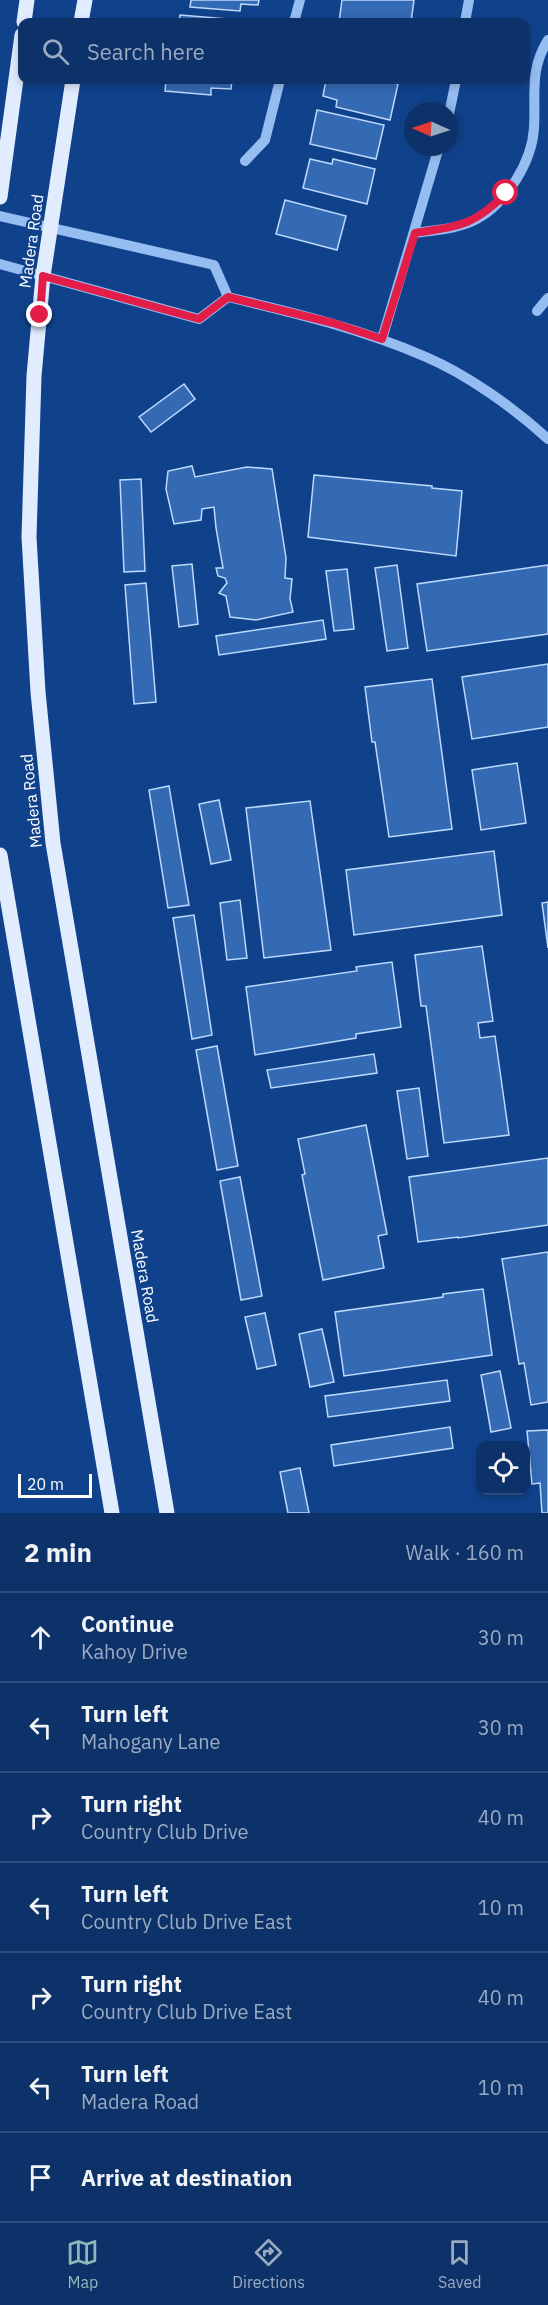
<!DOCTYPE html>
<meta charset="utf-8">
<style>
body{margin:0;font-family:"IBM Plex Sans",sans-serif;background:#1a3e71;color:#f1f3f6}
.controls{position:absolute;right:18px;bottom:18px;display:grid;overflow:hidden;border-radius:12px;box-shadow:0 3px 9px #0003}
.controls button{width:54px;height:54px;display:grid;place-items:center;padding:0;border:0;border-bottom:2px solid #2c4d7d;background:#0c3269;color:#f1f3f6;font:30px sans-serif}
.compass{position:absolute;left:404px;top:102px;width:54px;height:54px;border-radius:50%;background:#0c3269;box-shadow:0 3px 9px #0003;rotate:273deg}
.scale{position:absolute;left:18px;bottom:15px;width:74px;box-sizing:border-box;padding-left:6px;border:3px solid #fff;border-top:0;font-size:16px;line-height:21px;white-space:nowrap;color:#fff;-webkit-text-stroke:4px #10428c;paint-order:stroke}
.stop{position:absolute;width:18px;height:18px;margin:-14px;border:4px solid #e11d48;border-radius:50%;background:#fff}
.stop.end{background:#e11d48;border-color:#fff;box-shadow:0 2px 6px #0008}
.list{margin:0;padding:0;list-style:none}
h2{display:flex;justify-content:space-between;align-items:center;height:78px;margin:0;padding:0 24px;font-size:26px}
h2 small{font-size:20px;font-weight:400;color:#9aaac0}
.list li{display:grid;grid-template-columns:39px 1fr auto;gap:18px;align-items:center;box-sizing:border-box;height:90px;padding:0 24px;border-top:2px solid #2c4d7d}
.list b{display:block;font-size:22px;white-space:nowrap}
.list p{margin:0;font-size:20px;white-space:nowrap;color:#9aaac0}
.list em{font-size:20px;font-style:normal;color:#9aaac0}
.icon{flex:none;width:33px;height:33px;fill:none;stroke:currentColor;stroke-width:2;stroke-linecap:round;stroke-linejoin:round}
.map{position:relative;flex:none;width:548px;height:1513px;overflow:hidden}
.search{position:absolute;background:#0c3269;box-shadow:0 3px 9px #0003;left:18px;right:18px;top:18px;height:66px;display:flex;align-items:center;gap:15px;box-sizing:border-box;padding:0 21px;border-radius:12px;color:#9aaac0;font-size:22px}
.sheet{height:708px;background:#0c3269}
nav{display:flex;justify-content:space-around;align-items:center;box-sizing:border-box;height:84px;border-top:2px solid #2c4d7d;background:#0c3269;font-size:16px;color:#9aaac0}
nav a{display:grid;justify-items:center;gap:3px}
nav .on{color:#8bbbb9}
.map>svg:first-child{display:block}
.building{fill:#3469b3;stroke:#bdd8fd;stroke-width:1.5}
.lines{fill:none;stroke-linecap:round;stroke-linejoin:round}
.minor{stroke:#96bdf2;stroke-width:10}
.major{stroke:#e1ecff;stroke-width:15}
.route{stroke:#e11d48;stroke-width:8}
.labels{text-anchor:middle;stroke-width:4.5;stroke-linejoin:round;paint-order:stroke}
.street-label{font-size:16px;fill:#fff;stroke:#10428c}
</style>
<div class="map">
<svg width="548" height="1513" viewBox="0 0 548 1513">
<rect width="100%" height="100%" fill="#10428c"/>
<!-- building -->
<path class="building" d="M 191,0 L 259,0 L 258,5 L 241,4 L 240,11 L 190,7 Z
M 342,0 L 414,0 L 411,22 L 339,22 Z
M 180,15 L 251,21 L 251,22 L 179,22 Z
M 166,80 L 232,80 L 231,89 L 211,88 L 211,95 L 165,91 Z
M 326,80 L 377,80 L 398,84 L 390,120 L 336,107 L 337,100 L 323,96 Z
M 317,110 L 384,125 L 376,159 L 310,144 Z
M 310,159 L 332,164 L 333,159 L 375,169 L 367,204 L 303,188 Z
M 285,200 L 346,216 L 337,250 L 276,234 Z
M 184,384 L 195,399 L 151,432 L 139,417 Z
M 192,466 L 195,477 L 247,467 L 272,469 L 286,558 L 285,578 L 292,579 L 290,599 L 293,612 L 256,620 L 230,617 L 226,596 L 219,593 L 227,583 L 225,578 L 218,576 L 216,568 L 223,568 L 216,528 L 214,507 L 202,509 L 201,520 L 174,524 L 166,489 L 168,471 Z
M 314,475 L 432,486 L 432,488 L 462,491 L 456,556 L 308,537 Z
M 141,479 L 145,571 L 124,572 L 120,480 Z
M 192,564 L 198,624 L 179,627 L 172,566 Z
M 397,565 L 408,648 L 387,651 L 375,568 Z
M 548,565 L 548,634 L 427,651 L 417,584 Z
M 347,569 L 354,629 L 334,631 L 326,571 Z
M 146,583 L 156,702 L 134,704 L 125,585 Z
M 323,620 L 326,639 L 219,655 L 216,636 Z
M 548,664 L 548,727 L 472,739 L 462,677 Z
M 432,679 L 452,829 L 389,837 L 375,742 L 372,742 L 365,687 Z
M 517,763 L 526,823 L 481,830 L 472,770 Z
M 169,786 L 189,905 L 168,908 L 149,790 Z
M 219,800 L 231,860 L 211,864 L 199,804 Z
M 310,801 L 331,950 L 264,958 L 246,808 Z
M 494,851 L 502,915 L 354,935 L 346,870 Z
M 240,900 L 247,958 L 227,960 L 220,903 Z
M 548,902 L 548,948 L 542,903 Z
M 194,915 L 212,1035 L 192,1039 L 173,918 Z
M 482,946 L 493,1021 L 478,1023 L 480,1038 L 495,1036 L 509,1135 L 444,1143 L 426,1006 L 421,1006 L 415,955 Z
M 392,962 L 401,1027 L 356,1034 L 356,1038 L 255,1055 L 246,987 L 357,971 L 356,967 Z
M 217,1046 L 238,1166 L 217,1170 L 196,1050 Z
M 374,1054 L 377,1073 L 271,1088 L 267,1070 Z
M 419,1088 L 428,1156 L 407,1159 L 397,1091 Z
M 366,1125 L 387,1234 L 378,1236 L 384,1268 L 323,1280 L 302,1175 L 305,1174 L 298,1139 Z
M 548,1158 L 548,1225 L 458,1238 L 458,1237 L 418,1242 L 409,1177 Z
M 240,1177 L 262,1296 L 241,1300 L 220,1181 Z
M 548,1252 L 548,1402 L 531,1405 L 524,1363 L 519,1364 L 502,1259 Z
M 483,1289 L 492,1355 L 344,1376 L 335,1312 L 443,1297 L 443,1294 Z
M 265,1313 L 276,1365 L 257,1369 L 245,1317 Z
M 322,1329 L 334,1382 L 310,1387 L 299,1334 Z
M 500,1371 L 511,1428 L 491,1432 L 481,1375 Z
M 447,1380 L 450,1401 L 328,1417 L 325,1396 Z
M 450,1427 L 453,1448 L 334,1466 L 331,1445 Z
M 548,1430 L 548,1513 L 542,1513 L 540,1483 L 532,1484 L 527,1431 Z
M 300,1468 L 309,1513 L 288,1513 L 280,1472 Z"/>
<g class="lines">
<!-- minor -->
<path class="minor" d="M 294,22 L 300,0
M 465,22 L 469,0
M 449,114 L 456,80
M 245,161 L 265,140 L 280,80
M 0,216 L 214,265 L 228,297
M 415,233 C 435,230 459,229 477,219 C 507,202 532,162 534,128 C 536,95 529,70 548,40
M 0,264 L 199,319 L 228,297
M 228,297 C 295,313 362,329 426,357 C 468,375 514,408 548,439
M 537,311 L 548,298
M 382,339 L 439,147"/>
<!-- major -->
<path class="major" d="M 24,22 L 27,0
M 81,22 L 85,0
M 73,80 L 43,276 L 34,376 L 29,537 L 38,692 L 53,843 L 167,1513
M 0,197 L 22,35
M 0,855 L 112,1513"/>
</g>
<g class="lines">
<!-- route -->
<path class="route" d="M 40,315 L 43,276 L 199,319 L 228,297 L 333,323 L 382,339 L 415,233 C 459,226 474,226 506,193"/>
</g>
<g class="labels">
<!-- street labels -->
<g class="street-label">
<text transform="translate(31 241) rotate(-82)" y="6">Madera Road</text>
<text transform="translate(31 801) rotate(-96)" y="6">Madera Road</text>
<text transform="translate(145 1276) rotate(80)" y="6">Madera Road</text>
</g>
</g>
</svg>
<div class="controls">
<button><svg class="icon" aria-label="locate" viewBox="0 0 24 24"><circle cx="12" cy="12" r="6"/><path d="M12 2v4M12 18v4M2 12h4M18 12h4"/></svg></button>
</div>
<svg class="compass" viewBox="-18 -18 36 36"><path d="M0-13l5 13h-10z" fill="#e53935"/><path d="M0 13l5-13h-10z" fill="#9aaac0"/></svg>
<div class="scale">20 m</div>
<div class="stop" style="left:506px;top:193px"></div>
<div class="stop end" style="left:40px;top:315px"></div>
<div class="search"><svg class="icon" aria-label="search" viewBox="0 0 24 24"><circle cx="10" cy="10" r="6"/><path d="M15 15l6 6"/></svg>Search here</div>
</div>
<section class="sheet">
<h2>2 min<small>Walk · 160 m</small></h2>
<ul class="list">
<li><svg class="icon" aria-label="ahead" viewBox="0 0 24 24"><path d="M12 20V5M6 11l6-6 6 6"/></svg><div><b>Continue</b><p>Kahoy Drive</p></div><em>30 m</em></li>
<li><svg class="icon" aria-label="left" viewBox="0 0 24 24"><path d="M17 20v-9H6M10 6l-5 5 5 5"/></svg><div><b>Turn left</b><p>Mahogany Lane</p></div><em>30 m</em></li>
<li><svg class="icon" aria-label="right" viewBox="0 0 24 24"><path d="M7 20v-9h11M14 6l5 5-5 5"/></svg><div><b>Turn right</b><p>Country Club Drive</p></div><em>40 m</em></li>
<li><svg class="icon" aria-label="left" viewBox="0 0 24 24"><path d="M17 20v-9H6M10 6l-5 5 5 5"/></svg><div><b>Turn left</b><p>Country Club Drive East</p></div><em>10 m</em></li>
<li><svg class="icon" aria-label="right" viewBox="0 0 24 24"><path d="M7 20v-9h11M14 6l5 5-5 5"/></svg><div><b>Turn right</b><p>Country Club Drive East</p></div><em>40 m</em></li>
<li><svg class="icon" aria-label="left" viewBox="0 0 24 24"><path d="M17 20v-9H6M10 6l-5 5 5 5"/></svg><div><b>Turn left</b><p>Madera Road</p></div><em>10 m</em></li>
<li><svg class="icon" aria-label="arrive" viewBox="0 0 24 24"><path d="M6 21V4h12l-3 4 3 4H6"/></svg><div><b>Arrive at destination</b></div></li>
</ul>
</section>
<nav>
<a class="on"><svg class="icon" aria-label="map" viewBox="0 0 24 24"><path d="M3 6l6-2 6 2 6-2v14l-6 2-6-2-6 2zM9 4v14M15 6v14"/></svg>Map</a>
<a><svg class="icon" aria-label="directions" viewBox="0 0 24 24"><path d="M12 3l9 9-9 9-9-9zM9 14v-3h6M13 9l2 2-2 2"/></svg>Directions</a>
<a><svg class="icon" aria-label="saved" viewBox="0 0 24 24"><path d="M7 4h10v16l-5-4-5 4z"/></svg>Saved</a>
</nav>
